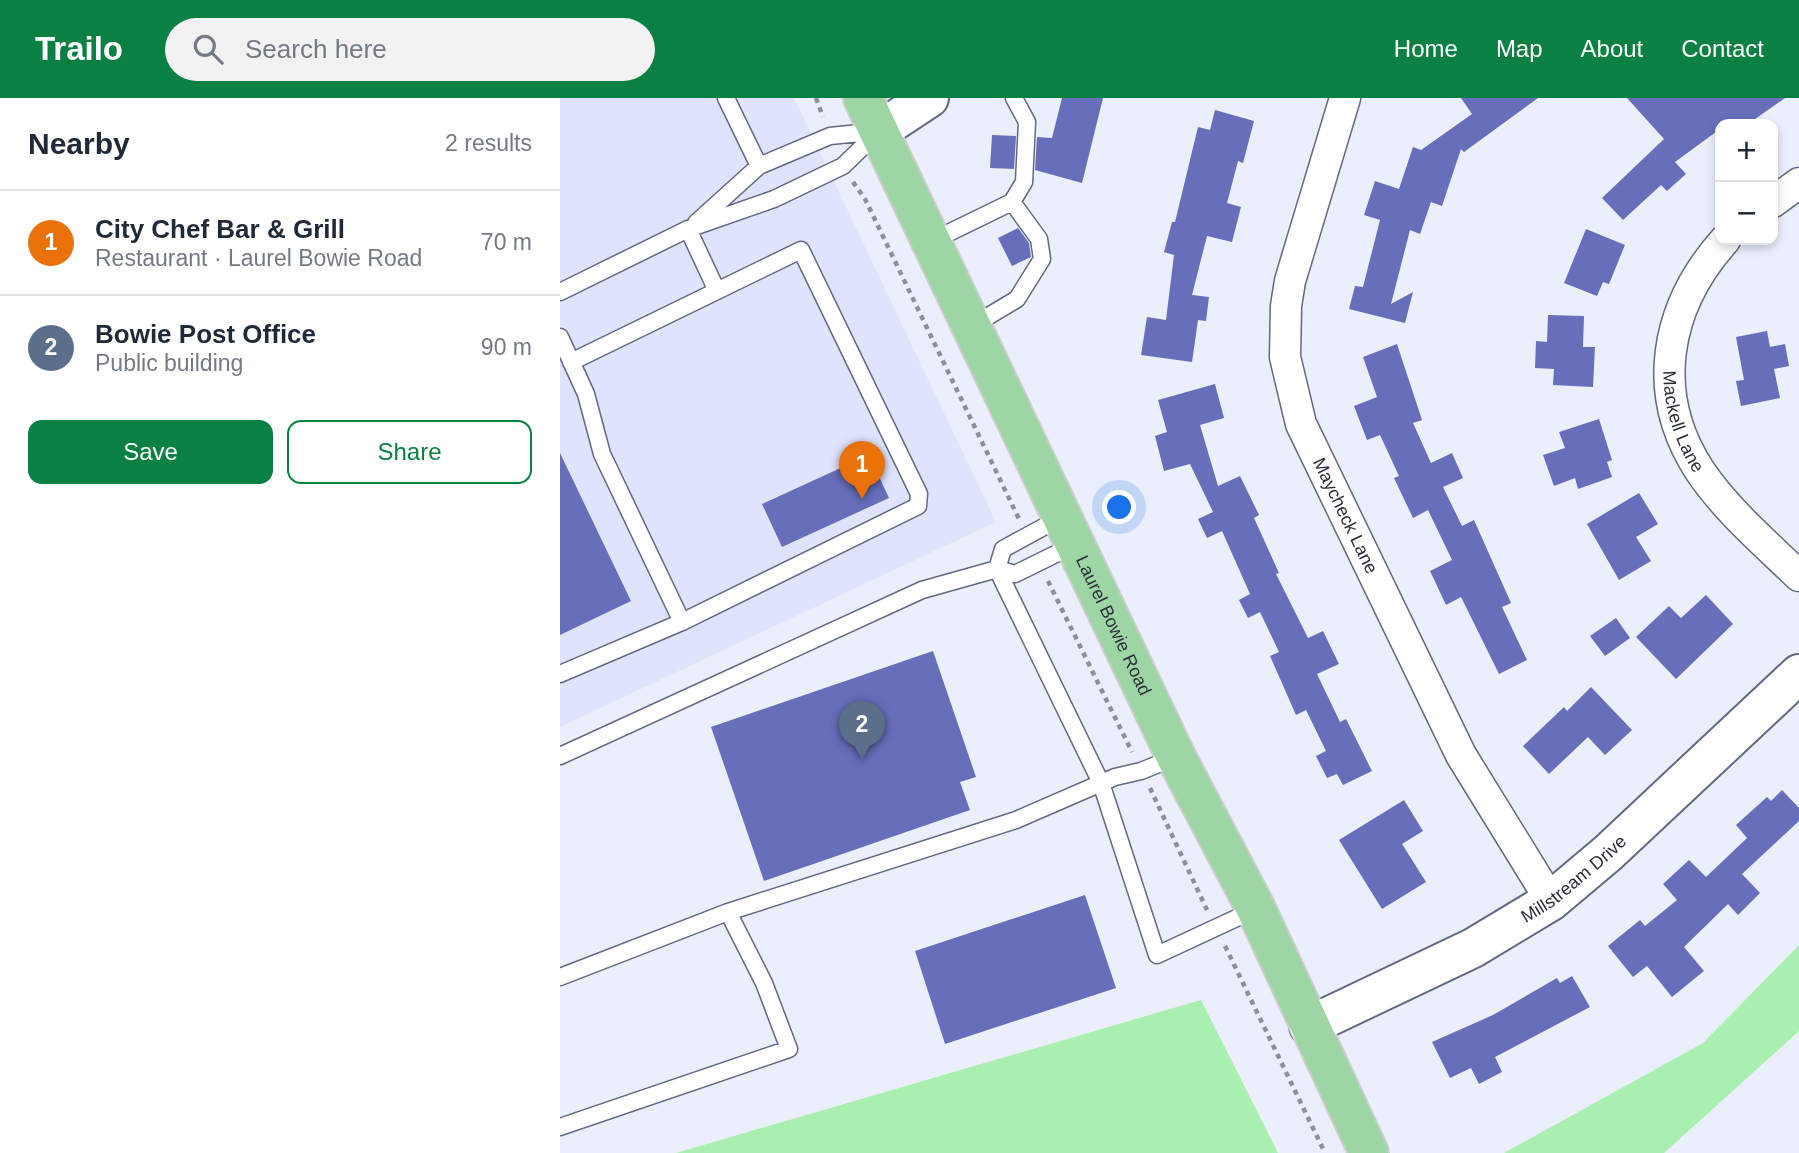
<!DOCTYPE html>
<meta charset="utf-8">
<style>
body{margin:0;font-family:Arial,sans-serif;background:#f2f2f3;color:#1f2937}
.controls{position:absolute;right:21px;top:21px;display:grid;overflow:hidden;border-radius:14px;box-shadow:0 4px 10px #0003}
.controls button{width:63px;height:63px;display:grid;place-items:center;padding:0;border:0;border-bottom:2px solid #e0e1e3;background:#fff;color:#1f2937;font:35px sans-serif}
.you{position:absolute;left:560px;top:410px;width:24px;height:24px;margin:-18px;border:5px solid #fff;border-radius:50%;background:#1a73e8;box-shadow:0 0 0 10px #1a73e833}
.badge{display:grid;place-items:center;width:46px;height:46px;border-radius:50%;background:#0b8043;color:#fff;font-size:23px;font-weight:700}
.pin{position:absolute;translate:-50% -58px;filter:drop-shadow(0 2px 4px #0008)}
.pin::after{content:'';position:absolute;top:37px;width:24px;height:21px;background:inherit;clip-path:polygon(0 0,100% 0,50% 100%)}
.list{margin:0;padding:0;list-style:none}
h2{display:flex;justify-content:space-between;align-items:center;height:91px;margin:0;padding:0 28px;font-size:30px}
h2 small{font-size:23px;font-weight:400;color:#747a83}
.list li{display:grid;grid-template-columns:46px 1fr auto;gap:21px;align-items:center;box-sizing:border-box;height:105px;padding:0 28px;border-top:2px solid #e0e1e3}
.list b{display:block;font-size:26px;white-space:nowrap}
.list p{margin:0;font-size:23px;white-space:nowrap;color:#747a83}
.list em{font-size:23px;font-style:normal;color:#747a83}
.actions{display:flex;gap:14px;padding:21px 28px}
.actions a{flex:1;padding:16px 0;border:2px solid #0b8043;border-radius:14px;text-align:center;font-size:24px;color:#0b8043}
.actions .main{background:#0b8043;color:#fff}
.icon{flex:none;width:38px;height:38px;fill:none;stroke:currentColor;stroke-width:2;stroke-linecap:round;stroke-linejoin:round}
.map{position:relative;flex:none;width:1239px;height:1055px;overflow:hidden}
header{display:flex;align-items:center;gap:42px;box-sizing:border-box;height:98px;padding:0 35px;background:#0b8043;color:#fff}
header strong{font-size:33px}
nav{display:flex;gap:38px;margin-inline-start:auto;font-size:24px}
.search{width:490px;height:63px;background:#f2f2f3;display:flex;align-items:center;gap:18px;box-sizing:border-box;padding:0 24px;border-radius:38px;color:#747a83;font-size:26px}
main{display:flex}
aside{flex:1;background:#fff}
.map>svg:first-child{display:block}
.built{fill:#dfe4fc}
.green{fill:#a9efaf}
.building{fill:#676eba}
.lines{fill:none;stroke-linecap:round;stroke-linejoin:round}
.service-casing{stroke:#636884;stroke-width:19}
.minor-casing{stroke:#636884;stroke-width:33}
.tertiary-casing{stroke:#636884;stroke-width:42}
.primary-casing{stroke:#cccdcf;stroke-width:42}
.path{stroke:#8c8f9b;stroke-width:4.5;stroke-dasharray:5 5;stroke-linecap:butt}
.service{stroke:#fff;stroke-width:16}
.minor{stroke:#fff;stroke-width:30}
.tertiary{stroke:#fff;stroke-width:38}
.primary{stroke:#9ed5a4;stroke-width:38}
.labels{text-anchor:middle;stroke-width:7;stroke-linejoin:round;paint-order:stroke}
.street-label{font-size:18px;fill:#2b2d39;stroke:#fff}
</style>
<header>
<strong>Trailo</strong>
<div class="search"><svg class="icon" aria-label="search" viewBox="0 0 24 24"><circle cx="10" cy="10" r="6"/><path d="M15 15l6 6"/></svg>Search here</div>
<nav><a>Home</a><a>Map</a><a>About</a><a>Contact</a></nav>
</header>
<main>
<aside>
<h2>Nearby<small>2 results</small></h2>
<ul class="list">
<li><span class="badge" style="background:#e8710a">1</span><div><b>City Chef Bar &amp; Grill</b><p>Restaurant · Laurel Bowie Road</p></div><em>70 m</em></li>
<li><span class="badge" style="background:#5c6f8a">2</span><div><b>Bowie Post Office</b><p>Public building</p></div><em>90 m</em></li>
</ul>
<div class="actions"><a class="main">Save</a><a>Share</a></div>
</aside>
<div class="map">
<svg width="1239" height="1055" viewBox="0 0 1239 1055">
<rect width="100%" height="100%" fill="#ebeefb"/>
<!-- built -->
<path class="built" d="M 0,0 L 234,0 L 436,424 L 0,629 Z"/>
<!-- green -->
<path class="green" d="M 1239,847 L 1239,933 L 1104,1055 L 944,1055 L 1143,945 Z
M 641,902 L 718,1055 L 116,1055 Z"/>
<!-- building -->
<path class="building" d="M 502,0 L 543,0 L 522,85 L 475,72 L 477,39 L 492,40 Z
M 901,0 L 978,0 L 904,54 L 901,51 L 882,108 L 871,104 L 860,136 L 850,132 L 831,206 L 853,194 L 845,225 L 789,211 L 795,188 L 803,189 L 820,122 L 804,117 L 815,83 L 839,91 L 853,49 L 861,52 L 912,16 Z
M 1067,0 L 1225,0 L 1188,26 L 1160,26 L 1160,31 L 1115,64 L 1126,76 L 1107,93 L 1101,87 L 1063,122 L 1042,100 L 1104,41 Z
M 655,12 L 694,23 L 683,65 L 678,63 L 667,105 L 681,109 L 672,144 L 647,138 L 632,197 L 649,199 L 646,223 L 638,222 L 632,264 L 581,257 L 587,219 L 606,222 L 614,157 L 604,154 L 612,124 L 615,124 L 638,29 L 650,32 Z
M 432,37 L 456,38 L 454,71 L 430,70 Z
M 458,130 L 469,145 L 471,159 L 452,168 L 438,140 Z
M 1026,131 L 1065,147 L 1049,186 L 1043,184 L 1037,198 L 1004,185 Z
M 988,217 L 1024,218 L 1023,249 L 1035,249 L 1033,289 L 993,287 L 994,271 L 975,270 L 976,243 L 987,244 Z
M 1207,233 L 1210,249 L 1225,246 L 1229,268 L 1214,271 L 1220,300 L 1181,308 L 1176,283 L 1184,282 L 1176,239 Z
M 837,246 L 862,322 L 853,325 L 871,365 L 892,355 L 903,380 L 883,389 L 902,428 L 914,422 L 951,505 L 942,509 L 967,562 L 939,576 L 901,499 L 886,507 L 870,473 L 892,462 L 868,412 L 853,420 L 834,380 L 839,378 L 820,337 L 807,342 L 794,308 L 817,299 L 803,259 Z
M 655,286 L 664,320 L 640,327 L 658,388 L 680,378 L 699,417 L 694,420 L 719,475 L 716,476 L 748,540 L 763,533 L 779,566 L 757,576 L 780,624 L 786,621 L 812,673 L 783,687 L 777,676 L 767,680 L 756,658 L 766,653 L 746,612 L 736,617 L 710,558 L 719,554 L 700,514 L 688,520 L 679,502 L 690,496 L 662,433 L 647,440 L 638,421 L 653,414 L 630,366 L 604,373 L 595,338 L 607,334 L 598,302 Z
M 1039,321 L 1052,362 L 1047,364 L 1052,379 L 1018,391 L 1015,380 L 994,388 L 983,357 L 1005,350 L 999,334 Z
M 0,355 L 71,503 L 0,537 Z
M 309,357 L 329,400 L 222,449 L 202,406 Z
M 1079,395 L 1098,426 L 1076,439 L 1091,463 L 1059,482 L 1027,426 Z
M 1146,497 L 1173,526 L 1116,581 L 1076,539 L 1109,508 L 1121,520 Z
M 1056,520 L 1070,540 L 1045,558 L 1030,538 Z
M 373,553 L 416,679 L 400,684 L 410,712 L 204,783 L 151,629 Z
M 1031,589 L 1072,632 L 1045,657 L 1028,639 L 989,676 L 963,648 L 1004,609 L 1007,613 Z
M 1222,692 L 1239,710 L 1239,723 L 1182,776 L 1200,795 L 1178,817 L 1168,806 L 1124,849 L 1144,873 L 1112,899 L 1087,868 L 1073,879 L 1048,848 L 1080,822 L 1085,828 L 1117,802 L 1103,786 L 1129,762 L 1146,779 L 1187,740 L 1176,727 L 1207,699 L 1211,703 Z
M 844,702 L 863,733 L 842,746 L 866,784 L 822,811 L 779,742 Z
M 525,797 L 556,890 L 385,946 L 355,853 Z
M 1012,878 L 1030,909 L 935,959 L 942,974 L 919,986 L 911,970 L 890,980 L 872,944 L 933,917 L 997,880 L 1000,885 Z"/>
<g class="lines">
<defs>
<path id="service" d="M 166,0 L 199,68
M 136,125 L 199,68 L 270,38 L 319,33
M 128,131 L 157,193
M 372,143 L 452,104 L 464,84 L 467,24 L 454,0
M 0,194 L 128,131 L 214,101 L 283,68 L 319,33
M 412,228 L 457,201 L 482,161 L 479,141 L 452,104
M 0,239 L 26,296 L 42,356 L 122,524
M 502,419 L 443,451 L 437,471 L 541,685 L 597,857 L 696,811
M 0,576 L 122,524 L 358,408 L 359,396 L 241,152 L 11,264
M 0,658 L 362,492 L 437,471 L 455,476 L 516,446
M 0,879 L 168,814 L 456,722 L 555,679 L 581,673 L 616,659
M 0,1029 L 229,951 L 204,885 L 168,814"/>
<g id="minor">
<path id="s1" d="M 785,0 L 730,183 L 726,208 L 725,259 L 741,326 L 901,657 L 991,803"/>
<path d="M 1213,104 L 1239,85"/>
<path id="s2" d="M 1165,142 C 1105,209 1089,295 1140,373 C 1167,413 1205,445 1239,478"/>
</g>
<g id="tertiary">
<path d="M 319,33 L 369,0"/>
<path id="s3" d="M 749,928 L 913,850 L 991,803 L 1048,755 L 1239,576"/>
</g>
<g id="primary">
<path id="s4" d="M 303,0 L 616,659 L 696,811 L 809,1055"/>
</g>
</defs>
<!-- service casing -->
<use href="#service" class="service-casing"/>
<!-- minor casing -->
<use href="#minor" class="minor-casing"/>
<!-- tertiary casing -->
<use href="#tertiary" class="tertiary-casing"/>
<!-- primary casing -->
<use href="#primary" class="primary-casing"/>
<!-- path -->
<path class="path" d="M 256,0 L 263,19
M 293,84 L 305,101 L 459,421
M 488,483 L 572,654
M 590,690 L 647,812
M 665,848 L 765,1055"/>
<!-- service -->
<use href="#service" class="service"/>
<!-- minor -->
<use href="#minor" class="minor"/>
<!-- tertiary -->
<use href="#tertiary" class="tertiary"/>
<!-- primary -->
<use href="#primary" class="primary"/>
</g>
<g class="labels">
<!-- street labels -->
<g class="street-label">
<text dy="6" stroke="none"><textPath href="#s2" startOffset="198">Mackell Lane</textPath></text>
<text dy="6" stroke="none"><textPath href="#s1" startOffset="438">Maycheck Lane</textPath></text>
<text dy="6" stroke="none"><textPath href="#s4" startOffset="584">Laurel Bowie Road</textPath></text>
<text dy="6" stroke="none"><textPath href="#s3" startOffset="304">Millstream Drive</textPath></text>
</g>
</g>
</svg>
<div class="controls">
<button>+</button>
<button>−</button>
</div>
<div class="you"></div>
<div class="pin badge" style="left:302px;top:401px;background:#e8710a">1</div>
<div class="pin badge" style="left:302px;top:661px;background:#5c6f8a">2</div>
</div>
</main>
